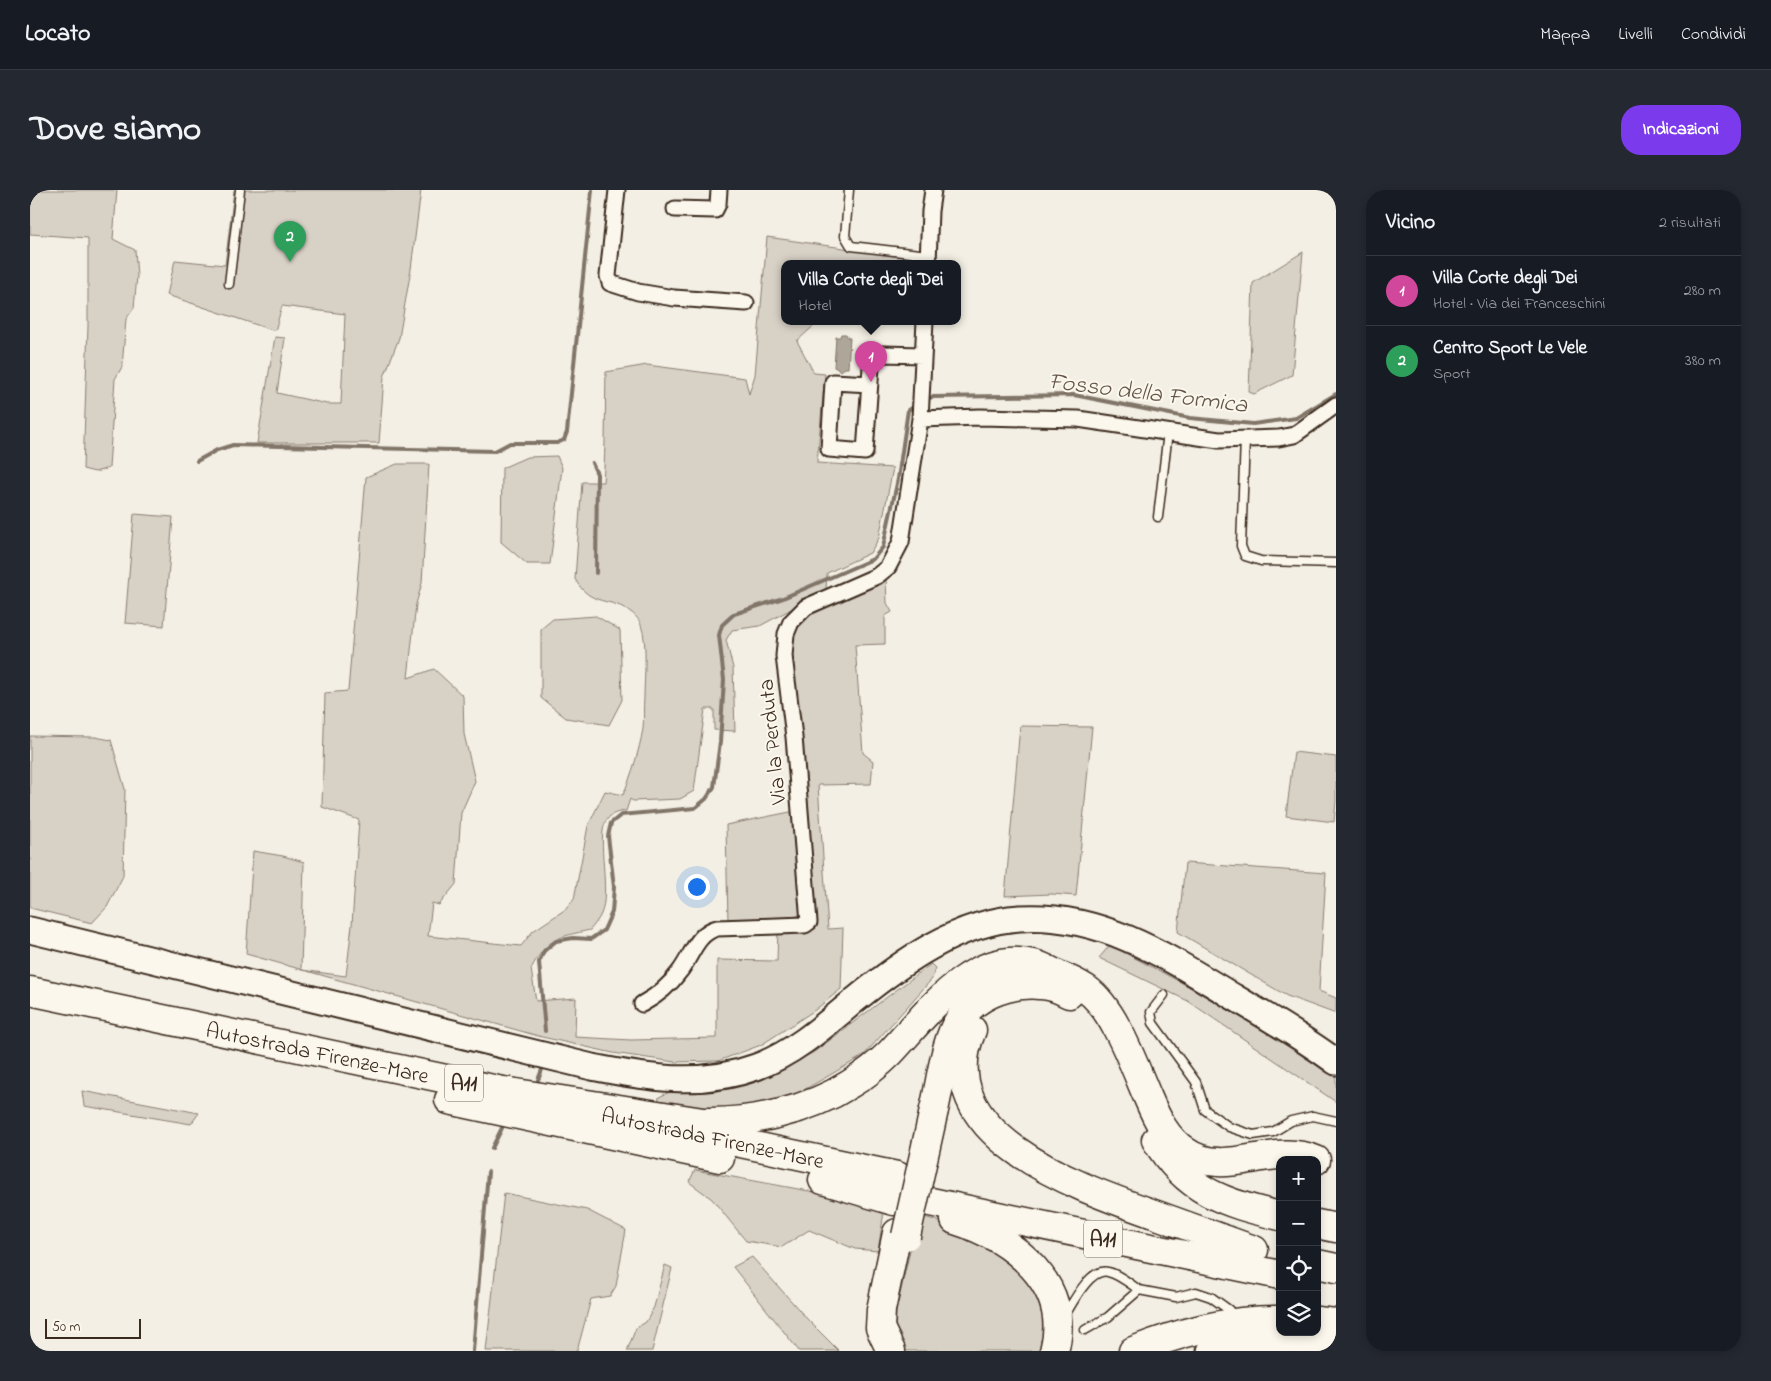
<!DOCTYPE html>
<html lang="it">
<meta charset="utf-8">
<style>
body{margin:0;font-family:"Indie Flower",sans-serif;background:#242831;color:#f1f3f6}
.controls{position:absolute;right:15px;bottom:15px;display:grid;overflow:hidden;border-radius:10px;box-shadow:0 2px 8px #0003}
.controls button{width:45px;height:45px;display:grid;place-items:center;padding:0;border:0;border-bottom:1px solid #363941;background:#171b24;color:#f1f3f6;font:25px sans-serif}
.scale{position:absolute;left:15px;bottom:12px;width:96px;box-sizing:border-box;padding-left:5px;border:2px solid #3b2a1e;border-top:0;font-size:14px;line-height:18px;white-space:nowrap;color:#3b2a1e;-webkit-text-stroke:4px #fbf7ec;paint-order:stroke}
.you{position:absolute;left:666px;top:696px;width:18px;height:18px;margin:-12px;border:4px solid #fff;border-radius:50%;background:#1a73e8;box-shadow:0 0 0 8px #1a73e833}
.badge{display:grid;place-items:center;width:32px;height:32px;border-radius:50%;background:#7c3aed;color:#fff;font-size:16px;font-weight:700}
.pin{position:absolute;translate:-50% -41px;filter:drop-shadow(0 1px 2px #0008)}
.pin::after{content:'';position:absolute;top:26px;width:18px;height:15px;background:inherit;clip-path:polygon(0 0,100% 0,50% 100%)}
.popup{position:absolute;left:751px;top:70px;width:180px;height:65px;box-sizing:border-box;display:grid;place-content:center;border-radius:10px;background:#171b24;filter:drop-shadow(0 1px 4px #0005);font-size:16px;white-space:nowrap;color:#9ea1a6}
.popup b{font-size:19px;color:#f1f3f6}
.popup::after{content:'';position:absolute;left:50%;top:100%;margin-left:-10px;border:10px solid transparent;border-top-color:#171b24}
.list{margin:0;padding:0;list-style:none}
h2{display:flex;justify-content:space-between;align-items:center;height:65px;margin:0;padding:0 20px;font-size:21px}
h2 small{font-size:16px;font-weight:400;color:#9ea1a6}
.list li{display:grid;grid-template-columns:32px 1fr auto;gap:15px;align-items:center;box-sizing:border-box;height:70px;padding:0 20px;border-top:1px solid #363941}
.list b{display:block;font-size:19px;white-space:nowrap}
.list p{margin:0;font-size:16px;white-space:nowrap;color:#9ea1a6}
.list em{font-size:16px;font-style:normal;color:#9ea1a6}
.icon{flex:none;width:28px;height:28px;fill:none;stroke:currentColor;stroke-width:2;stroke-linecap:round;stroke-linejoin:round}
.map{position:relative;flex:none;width:1306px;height:1161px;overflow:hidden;border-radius:20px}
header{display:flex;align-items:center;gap:30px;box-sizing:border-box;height:70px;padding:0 25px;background:#171b24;border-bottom:1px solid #363941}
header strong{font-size:24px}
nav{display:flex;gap:28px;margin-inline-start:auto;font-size:18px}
.intro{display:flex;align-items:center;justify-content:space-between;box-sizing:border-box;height:120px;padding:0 30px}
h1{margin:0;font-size:35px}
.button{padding:12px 22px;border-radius:20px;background:#7c3aed;color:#fff;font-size:18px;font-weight:700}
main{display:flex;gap:30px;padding:0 30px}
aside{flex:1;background:#171b24;border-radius:20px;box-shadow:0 2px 8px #0003}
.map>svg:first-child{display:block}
.green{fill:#d8d1c6;stroke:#8a7e72}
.water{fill:#afa69a;stroke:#817468}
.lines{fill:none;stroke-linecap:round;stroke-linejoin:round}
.stream{stroke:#817468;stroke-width:4}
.lane-casing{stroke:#3b2a1e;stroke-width:11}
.street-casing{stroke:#3b2a1e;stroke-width:19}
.primary-casing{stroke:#3b2a1e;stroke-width:29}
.highway-casing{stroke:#3b2a1e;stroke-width:31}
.lane{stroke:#fbf7ec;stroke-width:8}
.street{stroke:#fbf7ec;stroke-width:15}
.primary{stroke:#fbf7ec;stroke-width:25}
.highway{stroke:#fbf7ec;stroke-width:28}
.highway-bridge-casing{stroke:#3b2a1e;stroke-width:31;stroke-linecap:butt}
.highway-bridge{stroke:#fbf7ec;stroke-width:28}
.labels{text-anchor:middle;stroke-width:4;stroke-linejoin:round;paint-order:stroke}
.shield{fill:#fbf7ec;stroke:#75685c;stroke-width:1}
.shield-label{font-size:21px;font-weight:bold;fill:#3b2a1e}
.street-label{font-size:22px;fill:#3b2a1e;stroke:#fbf7ec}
.water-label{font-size:24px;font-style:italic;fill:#645549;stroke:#fbf7ec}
</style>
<header>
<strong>Locato</strong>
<nav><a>Mappa</a><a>Livelli</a><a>Condividi</a></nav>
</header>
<div class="intro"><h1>Dove siamo</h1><a class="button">Indicazioni</a></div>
<main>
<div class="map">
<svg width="1306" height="1161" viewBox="0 0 1306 1161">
<rect width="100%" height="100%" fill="#f3efe4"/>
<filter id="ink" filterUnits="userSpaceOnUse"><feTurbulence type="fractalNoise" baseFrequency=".02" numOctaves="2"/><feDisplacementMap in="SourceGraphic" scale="10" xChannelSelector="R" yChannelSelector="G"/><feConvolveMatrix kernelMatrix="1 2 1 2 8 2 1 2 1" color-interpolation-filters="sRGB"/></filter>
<g filter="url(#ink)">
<!-- green -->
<path class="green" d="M 0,0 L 87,0 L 83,49 L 105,60 L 107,86 L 104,118 L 96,129 L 92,177 L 85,189 L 79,278 L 65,282 L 53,279 L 58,136 L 58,48 L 0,44 Z
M 204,0 L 391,0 L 381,79 L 369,148 L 354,187 L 349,253 L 227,253 L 245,147 L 255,148 L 247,203 L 297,214 L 311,214 L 315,124 L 252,116 L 245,141 L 137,105 L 145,70 L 195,75 Z
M 737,47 L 904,71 L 904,73 L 755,73 L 755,131 L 789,131 L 767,151 L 784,183 L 795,184 L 787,273 L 863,278 L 849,348 L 840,363 L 797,383 L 796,400 L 730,436 L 702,440 L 696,450 L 703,478 L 705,541 L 684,540 L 684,519 L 675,519 L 664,601 L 650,609 L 603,611 L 600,609 L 596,621 C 588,622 581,623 576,631 C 566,648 581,701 571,724 C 569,729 564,735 560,740 C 528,747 517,748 501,779 L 506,811 L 546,808 L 545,847 L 601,850 L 687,848 L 687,770 L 747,771 L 748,739 L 785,739 L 759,456 L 768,431 L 788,417 L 856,388 L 857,413 L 862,422 L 855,426 L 855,454 L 825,455 L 833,563 L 843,571 L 841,594 L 788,595 L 798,739 L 813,738 L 811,799 L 785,820 L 731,855 L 688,871 L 645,872 L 583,863 L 512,847 L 216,764 L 223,661 L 253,666 L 274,672 L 271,780 L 316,786 L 322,735 L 329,630 L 292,617 L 295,503 L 318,501 L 336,287 L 367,274 L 399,274 L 392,393 L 386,414 L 378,488 L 404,479 L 433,506 L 434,544 L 445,591 L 431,623 L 426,694 L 409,715 L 402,713 L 398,746 L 491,756 L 503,741 L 536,719 L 544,709 L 558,636 L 575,601 L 593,605 C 602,584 609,561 613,539 C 614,529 613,518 614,508 C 614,488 618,454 611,435 C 610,431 606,426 602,423 C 581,406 561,418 545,389 L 552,292 L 573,292 C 576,255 575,219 576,182 L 617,175 L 715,188 L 719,204 L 725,185 Z
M 1273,62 L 1262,185 L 1224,204 L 1219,202 L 1223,93 Z
M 527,266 L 532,278 L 520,374 L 497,374 L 471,352 L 472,278 L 497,267 Z
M 104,324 L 143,327 L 134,436 L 95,433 Z
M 566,426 L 590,440 L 592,510 L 579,535 L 536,528 L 511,508 L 511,439 L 523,429 Z
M 990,536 L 1062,537 L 1046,706 L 1022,704 L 975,706 Z
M 0,546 L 65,547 L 81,550 L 95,599 L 93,686 L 77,717 L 62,733 L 0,718 Z
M 1264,562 L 1306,567 L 1306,612 L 1304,632 L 1256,626 Z
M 765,621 L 772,723 L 762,729 L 698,732 L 696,635 Z
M 1155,673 L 1296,683 L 1289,801 L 1306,808 L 1306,824 L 1257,806 L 1148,742 Z
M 1080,755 L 1158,796 L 1306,884 L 1306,912 L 1158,811 L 1069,768 Z
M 901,774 L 905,778 L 902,789 L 833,866 L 765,905 L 714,921 L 663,923 L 628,915 L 629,907 L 646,899 L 741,884 L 784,862 Z
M 52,901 L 169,923 L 161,934 L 54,916 Z
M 665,980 L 855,1015 L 848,1061 L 825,1059 L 779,1040 L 752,1057 L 716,1051 L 682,1009 L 659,992 Z
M 474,1003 L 557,1020 L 596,1040 L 586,1096 L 580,1106 L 561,1109 L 547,1161 L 456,1161 Z
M 888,1025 L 943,1042 L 1009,1093 L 1018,1161 L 869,1161 L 865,1146 L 866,1122 Z
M 722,1067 L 778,1130 L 809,1161 L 769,1161 L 703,1077 Z
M 635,1075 L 642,1078 L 622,1161 L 597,1161 L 606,1138 L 616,1132 L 624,1117 Z"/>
<!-- water -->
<path class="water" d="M 811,144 L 816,144 L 818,148 L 820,148 L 818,178 L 815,178 L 811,181 L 804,177 L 806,147 L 810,147 Z"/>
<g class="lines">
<!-- stream -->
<path class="stream" d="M 896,210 L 902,207 L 1044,205 L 1160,228 L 1223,234 L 1266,228 L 1306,204
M 167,271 L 187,260 L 203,255 L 465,261 L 480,253 L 527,253 L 534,250 L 537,242 L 562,0
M 562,273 L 567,284 L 566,383
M 515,841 L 509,772 L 514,761 L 526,751 L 543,748 L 561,749 L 574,740 L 582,722 L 584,697 L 578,646 L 581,633 L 591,625 L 665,618 L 676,609 L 684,597 L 690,552 L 694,490 L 689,445 L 692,435 L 704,424 L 753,408 L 843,369 L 853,357 L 868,289 L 878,220 L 888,215
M 508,890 L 513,877
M 462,958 L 472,938
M 443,1161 L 458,982"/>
<defs>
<path id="lane" d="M 819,0 L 815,46 L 821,56 L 898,65
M 199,94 L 210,0
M 1215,249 L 1211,356 L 1215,366 L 1231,371 L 1306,373
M 1128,327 L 1138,242
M 1134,805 L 1121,822 L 1123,833 L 1166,892 L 1175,920 L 1199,937 L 1223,945 L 1243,942 L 1261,931 L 1283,926 L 1306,931
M 1034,1127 C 1042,1114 1060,1077 1078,1082 C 1089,1084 1100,1094 1109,1100
M 1055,1140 L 1078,1127 L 1109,1100 L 1146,1107 L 1166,1102 L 1181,1107 L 1199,1120 L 1203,1128"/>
<path id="street" d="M 587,0 L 578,86 L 580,93 L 608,102 L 644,108 L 716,113
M 645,19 L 685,20 L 688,14 L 689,0
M 898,73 L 900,21 L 903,0
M 840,194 L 803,192 L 799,259 L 835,262 L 841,177 L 845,169 L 853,164 L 893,165
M 890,229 L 950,227 L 1048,229 L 1189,250 L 1249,248 L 1264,245 L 1306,215
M 612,814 C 627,806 640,795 650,781 C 662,765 667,743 687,738 L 775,735 L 779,732 L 764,547 L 754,466 L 756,444 L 761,432 L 776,417 L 847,386 L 858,377 L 871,352 L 890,229 L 895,131"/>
<path id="primary" d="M 0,740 L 562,877 C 617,888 671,897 726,877 C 764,863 794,836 825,810 C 872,772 927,732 990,728 C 1071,723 1138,767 1204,807 C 1239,828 1274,848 1306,872
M 1180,1161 C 1222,1153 1263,1151 1306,1154"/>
<g id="highway">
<path id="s1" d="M 0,801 L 492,905"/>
<path d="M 942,840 C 896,946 1051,998 1124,1024 C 1157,1036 1190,1048 1224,1060"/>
<path d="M 473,901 L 673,932 C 722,933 778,921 820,894 C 835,885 848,875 860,863 C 896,825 942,759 1003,774 C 1012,776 1020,781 1028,785 C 1038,789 1047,793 1056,799 C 1084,818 1104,876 1118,908 C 1127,929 1136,948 1155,961 C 1195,990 1242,951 1286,970"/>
<path d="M 419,910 L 690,968"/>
<path d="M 904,920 C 910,895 914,859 925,837 C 940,807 977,792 1010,795 C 1020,795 1030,799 1039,804"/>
<path d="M 663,943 L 867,986"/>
<path d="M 1126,950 C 1156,1001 1194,1013 1250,1026"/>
<path d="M 793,990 L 864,1011"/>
<path d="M 896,1011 L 1250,1085"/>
<path d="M 925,1030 C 982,1048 1043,1094 1024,1161"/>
<path d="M 1287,1034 L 1306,1038"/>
<path d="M 1287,1074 L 1306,1078"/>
<path d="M 1287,1131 L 1306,1133"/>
<path d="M 861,1161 L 850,1138 L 851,1120 L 867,1043"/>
<path d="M 1103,1161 C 1150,1142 1198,1129 1250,1130"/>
</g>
</defs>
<!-- lane casing -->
<use href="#lane" class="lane-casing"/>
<!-- street casing -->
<use href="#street" class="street-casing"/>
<!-- primary casing -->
<use href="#primary" class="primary-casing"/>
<!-- highway casing -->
<use href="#highway" class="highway-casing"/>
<!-- lane -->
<use href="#lane" class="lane"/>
<!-- street -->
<use href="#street" class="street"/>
<!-- primary -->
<use href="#primary" class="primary"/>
<!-- highway -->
<use href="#highway" class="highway"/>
<defs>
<path id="highway-bridge" d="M 876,1046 L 904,920"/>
</defs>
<!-- highway-bridge casing -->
<use href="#highway-bridge" class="highway-bridge-casing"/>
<!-- highway-bridge -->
<use href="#highway-bridge" class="highway-bridge"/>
</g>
</g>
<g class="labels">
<!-- shield labels -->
<g class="shield">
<rect x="415" y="874.5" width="38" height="37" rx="4"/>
<rect x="1054" y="1030.5" width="38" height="37" rx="4"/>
</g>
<g class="shield-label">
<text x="434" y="900">A11</text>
<text x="1073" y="1056">A11</text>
</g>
<!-- street labels -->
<g class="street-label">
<text transform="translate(741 552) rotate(-96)" y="8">Via la Perduta</text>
<text dy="8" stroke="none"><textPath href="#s1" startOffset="294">Autostrada Firenze-Mare</textPath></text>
<text transform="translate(683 947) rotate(12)" y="8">Autostrada Firenze-Mare</text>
</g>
<!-- water labels -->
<g class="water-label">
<text transform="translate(1118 202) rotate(7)" y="8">Fosso della Formica</text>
</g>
</g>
</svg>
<div class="controls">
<button>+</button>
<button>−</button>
<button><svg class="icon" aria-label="locate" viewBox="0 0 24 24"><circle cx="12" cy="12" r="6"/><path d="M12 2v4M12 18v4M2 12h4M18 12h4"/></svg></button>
<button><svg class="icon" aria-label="layers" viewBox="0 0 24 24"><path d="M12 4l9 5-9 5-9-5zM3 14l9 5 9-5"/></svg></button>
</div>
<div class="scale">50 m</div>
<div class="you"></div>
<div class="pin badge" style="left:841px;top:192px;background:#d1479c">1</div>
<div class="popup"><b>Villa Corte degli Dei</b>Hotel</div>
<div class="pin badge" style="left:260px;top:72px;background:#2e9e5b">2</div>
</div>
<aside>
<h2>Vicino<small>2 risultati</small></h2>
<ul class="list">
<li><span class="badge" style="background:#d1479c">1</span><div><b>Villa Corte degli Dei</b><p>Hotel · Via dei Franceschini</p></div><em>280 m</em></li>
<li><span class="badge" style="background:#2e9e5b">2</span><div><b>Centro Sport Le Vele</b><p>Sport</p></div><em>380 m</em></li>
</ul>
</aside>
</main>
